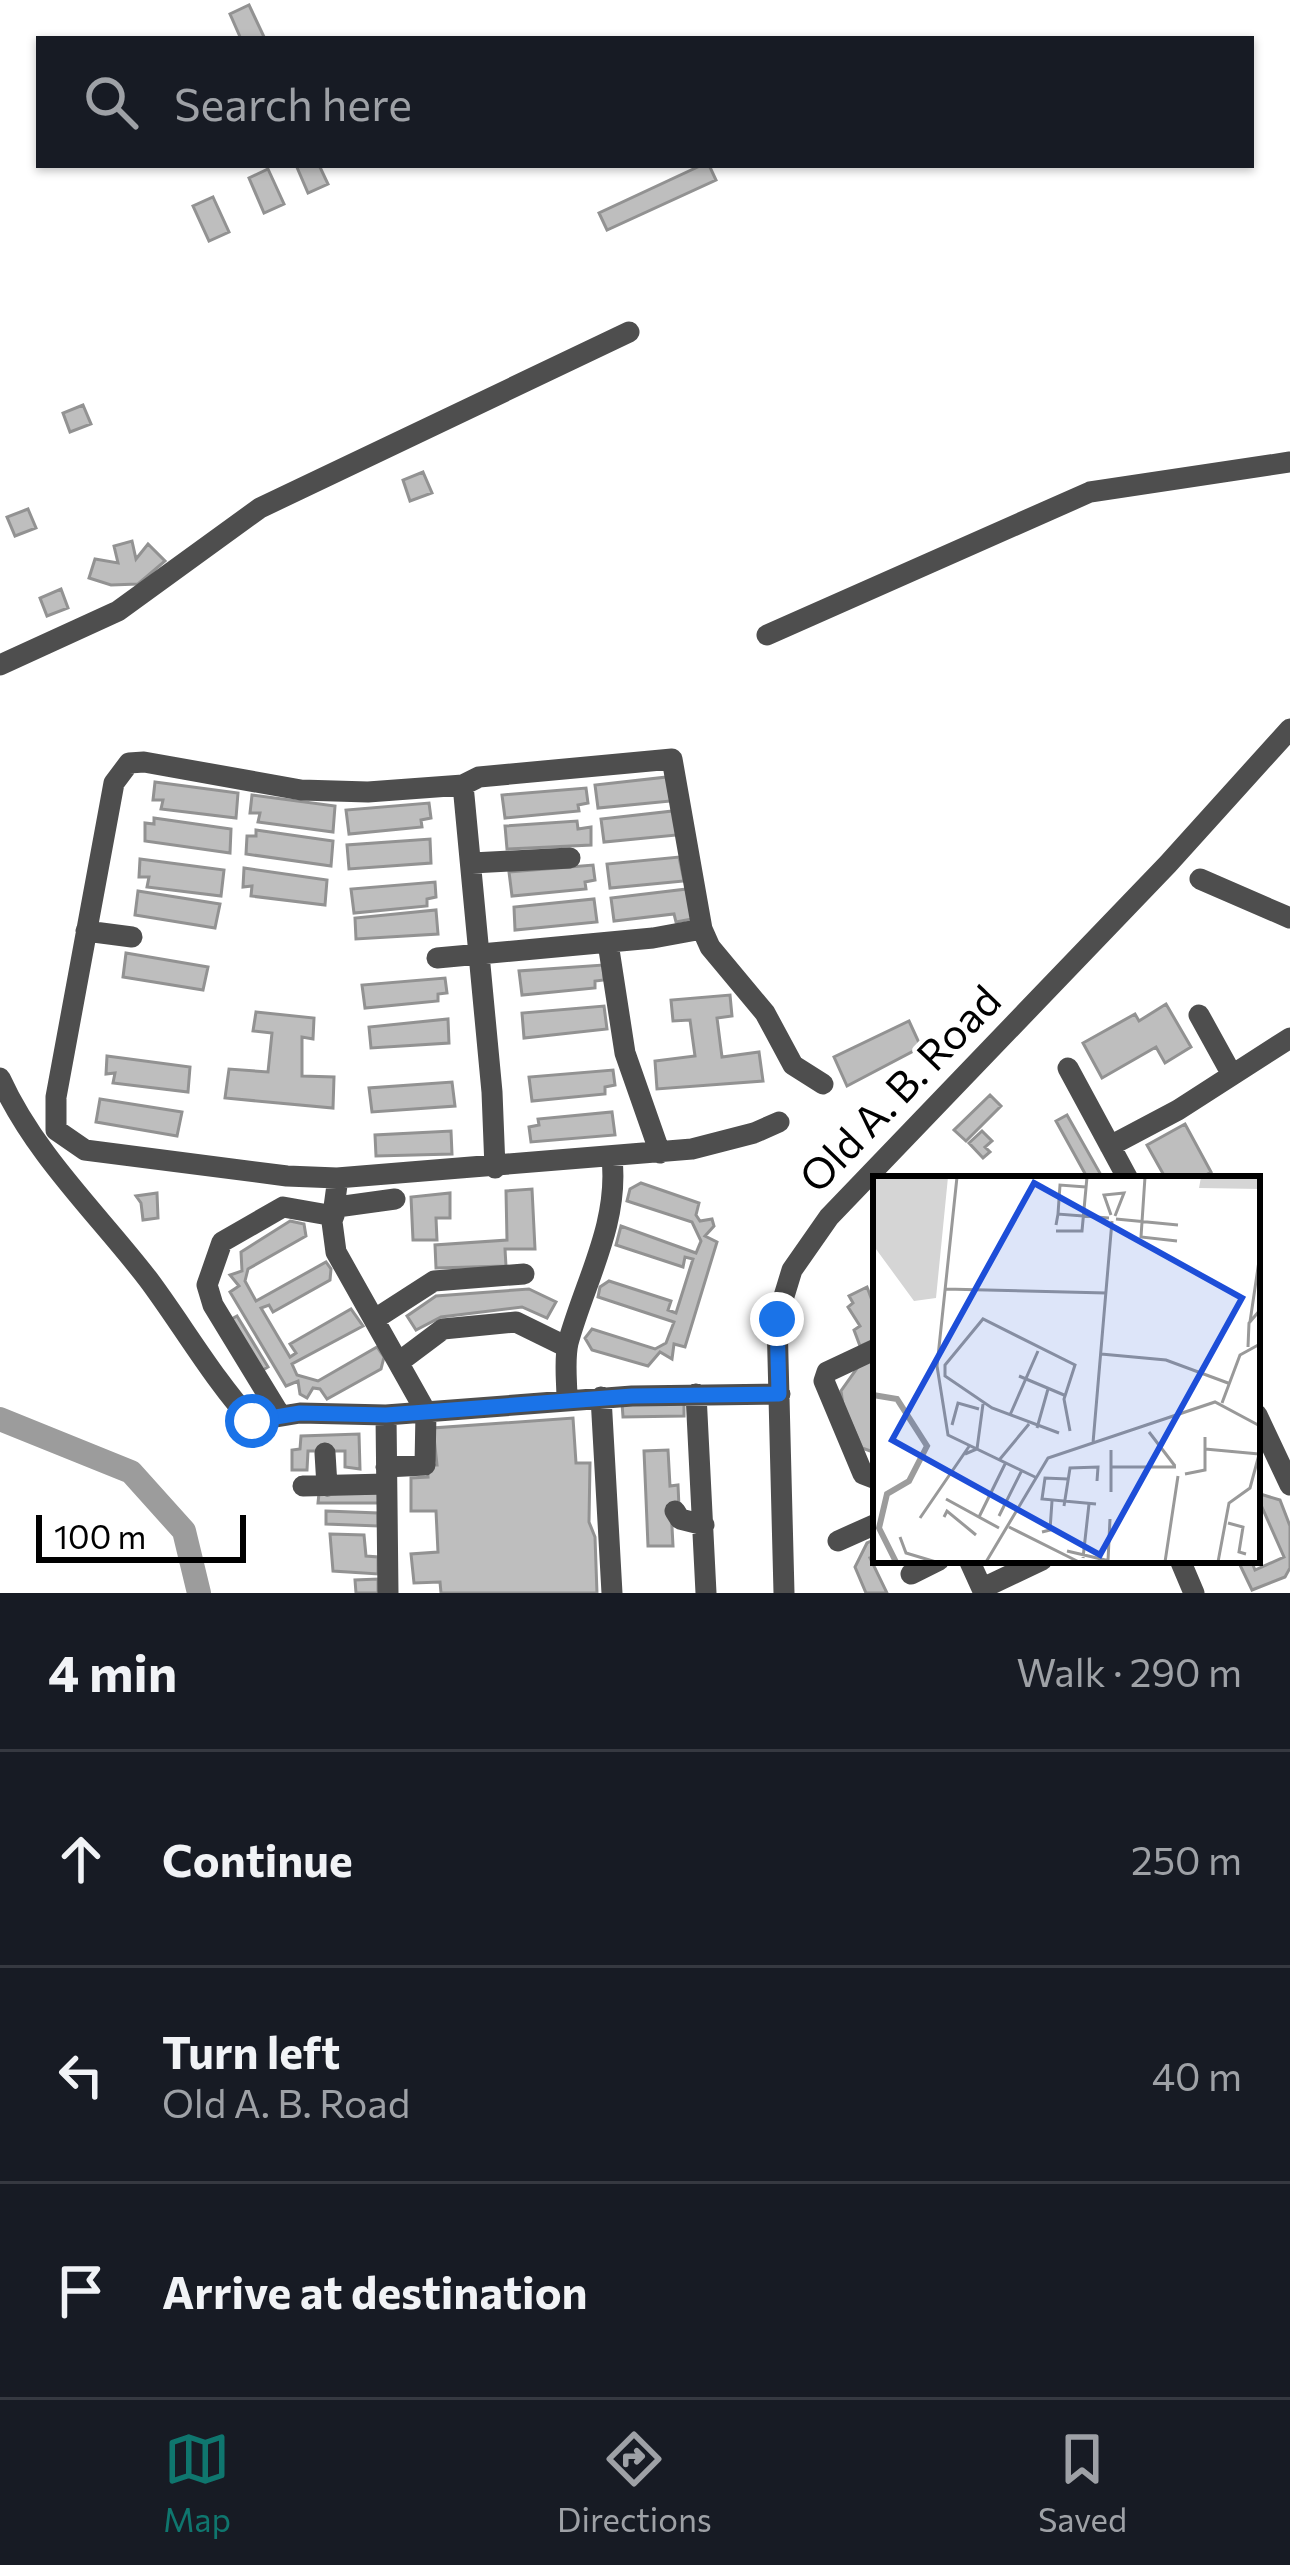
<!DOCTYPE html>
<meta charset="utf-8">
<style>
body{margin:0;font-family:Commissioner,sans-serif;background:#242831;color:#f1f3f6}
.scale{position:absolute;left:36px;bottom:30px;width:210px;box-sizing:border-box;padding-left:12px;border:6px solid #000;border-top:0;font-size:33px;line-height:42px;white-space:nowrap;color:#000;-webkit-text-stroke:9px #fff;paint-order:stroke}
.stop{position:absolute;width:36px;height:36px;margin:-27px;border:9px solid #1a73e8;border-radius:50%;background:#fff}
.stop.end{background:#1a73e8;border-color:#fff;box-shadow:0 3px 12px #0008}
.list{margin:0;padding:0;list-style:none}
h2{display:flex;justify-content:space-between;align-items:center;height:156px;margin:0;padding:0 48px;font-size:51px}
h2 small{font-size:39px;font-weight:400;color:#9ea1a6}
.list li{display:grid;grid-template-columns:78px 1fr auto;gap:36px;align-items:center;box-sizing:border-box;height:216px;padding:0 48px;border-top:3px solid #363941}
.list b{display:block;font-size:45px;white-space:nowrap}
.list p{margin:0;font-size:39px;white-space:nowrap;color:#9ea1a6}
.list em{font-size:39px;font-style:normal;color:#9ea1a6}
.icon{flex:none;width:66px;height:66px;fill:none;stroke:currentColor;stroke-width:2;stroke-linecap:round;stroke-linejoin:round}
.map{position:relative;flex:none;width:1290px;height:1593px;overflow:hidden}
.search{position:absolute;background:#171b24;box-shadow:0 3px 9px #0004;left:36px;right:36px;top:36px;height:132px;display:flex;align-items:center;gap:30px;box-sizing:border-box;padding:0 42px;border-radius:0px;color:#9ea1a6;font-size:45px}
.sheet{height:804px;background:#171b24}
nav{display:flex;justify-content:space-around;align-items:center;box-sizing:border-box;height:168px;border-top:3px solid #363941;background:#171b24;font-size:33px;color:#9ea1a6}
nav a{display:grid;justify-items:center;gap:6px}
nav .on{color:#0f766e}
.map>svg:first-child{display:block}
.lines{fill:none;stroke-linecap:round;stroke-linejoin:round}
.river{stroke:#9c9c9c;stroke-width:24}
.building{fill:#bebebe;stroke:#929292;stroke-width:3}
.minor{stroke:#4e4e4e;stroke-width:21}
.route{stroke:#1a73e8;stroke-width:15}
.labels{text-anchor:middle;stroke-width:9;stroke-linejoin:round;paint-order:stroke}
.street-label{font-size:42px;fill:#000;stroke:#fff}
.inset-river{fill:none;stroke:#9c9c9c;stroke-width:6}
.inset-road{fill:none;stroke:#999;stroke-width:3}
.view{fill:#1d4ed8;fill-opacity:0.15;stroke:#1d4ed8;stroke-width:6}
.inset-edge{fill:none;stroke:#000;stroke-width:6}
</style>
<div class="map">
<svg width="1290" height="1593" viewBox="0 0 1290 1593">
<rect width="100%" height="100%" fill="#fff"/>
<g class="lines">
<!-- river -->
<path class="river" d="M 0,1419 L 131,1472 L 184,1531 L 199,1593"/>
</g>
<!-- building -->
<path class="building" d="M 249,5 L 265,39 L 241,39 L 230,14 Z
M 296,165 L 319,165 L 328,184 L 308,193 Z
M 702,165 L 709,165 L 716,180 L 607,230 L 599,213 Z
M 268,169 L 284,204 L 264,213 L 249,178 Z
M 213,197 L 229,232 L 209,241 L 193,206 Z
M 83,405 L 91,424 L 70,432 L 63,413 Z
M 423,472 L 432,493 L 410,501 L 403,480 Z
M 28,509 L 36,528 L 15,536 L 7,517 Z
M 132,541 L 136,559 L 148,544 L 165,561 L 138,584 L 111,585 L 89,578 L 95,559 L 118,563 L 114,546 Z
M 61,589 L 68,608 L 47,616 L 40,598 Z
M 667,777 L 671,801 L 598,808 L 595,785 Z
M 155,782 L 238,793 L 236,818 L 161,809 L 163,800 L 153,800 Z
M 586,788 L 588,803 L 578,805 L 579,811 L 505,818 L 502,795 Z
M 252,795 L 335,806 L 333,832 L 258,822 L 260,813 L 250,813 Z
M 429,803 L 431,818 L 421,820 L 422,827 L 349,834 L 346,810 Z
M 673,811 L 677,835 L 604,842 L 601,819 Z
M 154,818 L 231,829 L 230,853 L 145,841 L 145,823 L 154,824 Z
M 577,821 L 578,829 L 591,827 L 591,845 L 507,849 L 505,826 Z
M 256,830 L 333,841 L 331,866 L 246,854 L 247,836 L 256,836 Z
M 430,839 L 431,863 L 349,869 L 347,845 Z
M 679,857 L 684,881 L 610,888 L 607,864 Z
M 140,859 L 224,870 L 221,896 L 147,887 L 149,877 L 139,877 Z
M 593,865 L 595,880 L 585,882 L 586,889 L 512,896 L 509,872 Z
M 244,868 L 327,880 L 325,905 L 251,896 L 252,886 L 243,887 Z
M 435,882 L 436,897 L 427,899 L 427,906 L 354,913 L 351,889 Z
M 687,889 L 692,919 L 676,922 L 674,914 L 614,921 L 611,898 Z
M 138,891 L 220,904 L 215,928 L 135,915 Z
M 594,899 L 597,922 L 515,930 L 514,907 Z
M 436,910 L 438,934 L 356,939 L 355,918 Z
M 126,953 L 208,967 L 203,990 L 123,977 Z
M 603,965 L 604,980 L 595,981 L 595,988 L 522,995 L 519,971 Z
M 445,978 L 447,993 L 438,994 L 438,1001 L 365,1008 L 362,985 Z
M 730,995 L 732,1016 L 717,1018 L 722,1057 L 759,1052 L 763,1081 L 657,1089 L 655,1061 L 695,1056 L 690,1020 L 673,1021 L 671,1000 Z
M 1166,1004 L 1191,1047 L 1165,1063 L 1156,1047 L 1102,1078 L 1083,1043 L 1135,1014 L 1139,1021 Z
M 604,1006 L 607,1029 L 524,1038 L 522,1013 Z
M 256,1012 L 314,1018 L 313,1039 L 302,1037 L 302,1076 L 334,1077 L 333,1108 L 225,1098 L 229,1069 L 268,1072 L 272,1033 L 253,1031 Z
M 448,1019 L 449,1043 L 371,1048 L 369,1027 Z
M 909,1021 L 921,1047 L 847,1086 L 834,1057 Z
M 107,1056 L 190,1067 L 188,1092 L 113,1083 L 115,1073 L 106,1074 Z
M 613,1070 L 615,1085 L 605,1087 L 605,1094 L 532,1101 L 529,1077 Z
M 452,1082 L 455,1106 L 372,1112 L 369,1088 Z
M 990,1095 L 1001,1106 L 966,1141 L 954,1130 Z
M 100,1099 L 182,1112 L 177,1136 L 96,1122 Z
M 612,1112 L 615,1135 L 531,1142 L 529,1127 L 539,1125 L 538,1119 Z
M 1067,1115 L 1101,1175 L 1093,1179 L 1088,1179 L 1056,1121 Z
M 1185,1124 L 1211,1172 L 1199,1179 L 1166,1179 L 1147,1145 Z
M 451,1131 L 452,1154 L 376,1156 L 375,1135 Z
M 982,1131 L 992,1141 L 985,1147 L 990,1152 L 983,1158 L 969,1143 Z
M 641,1183 L 699,1203 L 696,1215 L 700,1221 L 712,1219 L 714,1226 L 705,1236 L 717,1242 L 685,1347 L 674,1344 L 672,1359 L 660,1352 L 648,1366 L 592,1350 L 585,1338 L 592,1329 L 655,1349 L 666,1343 L 674,1322 L 598,1297 L 600,1287 L 609,1281 L 671,1301 L 668,1310 L 676,1313 L 693,1259 L 685,1257 L 683,1267 L 616,1245 L 621,1226 L 696,1253 L 701,1241 L 692,1222 L 627,1201 L 630,1189 Z
M 532,1189 L 535,1249 L 505,1249 L 506,1266 L 436,1268 L 435,1245 L 507,1240 L 506,1191 Z
M 157,1193 L 158,1218 L 143,1220 L 141,1203 L 136,1196 Z
M 450,1193 L 450,1218 L 436,1218 L 437,1240 L 413,1240 L 411,1197 Z
M 290,1221 L 304,1224 L 306,1236 L 248,1269 L 245,1281 L 256,1301 L 326,1262 L 331,1269 L 330,1280 L 273,1312 L 269,1305 L 261,1308 L 290,1357 L 296,1353 L 290,1344 L 351,1309 L 363,1326 L 292,1364 L 297,1375 L 318,1381 L 377,1347 L 384,1357 L 381,1369 L 327,1399 L 320,1389 L 313,1388 L 307,1398 L 300,1394 L 298,1381 L 286,1386 L 230,1292 L 239,1286 L 230,1275 L 242,1271 L 241,1252 Z
M 867,1287 L 876,1311 L 876,1339 L 860,1346 L 854,1330 L 860,1326 L 848,1307 L 853,1303 L 849,1296 Z
M 529,1289 L 556,1302 L 547,1318 L 522,1307 L 441,1317 L 416,1330 L 407,1316 L 436,1296 Z
M 237,1316 L 268,1367 L 261,1371 L 228,1321 Z
M 876,1358 L 876,1453 L 862,1448 L 843,1405 L 841,1391 L 858,1367 Z
M 684,1400 L 684,1416 L 623,1417 L 622,1403 Z
M 573,1418 L 576,1463 L 590,1463 L 589,1522 L 595,1537 L 597,1593 L 441,1593 L 440,1582 L 414,1583 L 411,1554 L 438,1552 L 436,1511 L 411,1511 L 411,1478 L 428,1477 L 427,1465 L 437,1465 L 433,1428 Z
M 359,1434 L 360,1469 L 345,1467 L 345,1451 L 308,1451 L 307,1470 L 292,1470 L 292,1450 L 300,1449 L 301,1436 Z
M 668,1450 L 670,1486 L 678,1485 L 679,1507 L 671,1508 L 673,1546 L 648,1546 L 644,1451 Z
M 319,1493 L 381,1493 L 379,1503 L 318,1503 Z
M 1257,1493 L 1280,1500 L 1290,1526 L 1290,1568 L 1285,1577 L 1252,1590 L 1239,1563 L 1251,1560 L 1255,1570 L 1284,1557 L 1261,1505 L 1257,1506 Z
M 326,1511 L 378,1513 L 378,1526 L 326,1524 Z
M 330,1534 L 364,1535 L 366,1556 L 378,1557 L 378,1574 L 333,1571 Z
M 876,1539 L 876,1556 L 870,1558 L 887,1593 L 866,1593 L 855,1567 L 867,1543 Z
M 378,1579 L 378,1593 L 356,1593 L 355,1580 Z"/>
<g class="lines">
<!-- minor -->
<path class="minor" d="M 767,635 L 1090,492 L 1290,462
M 0,665 L 118,611 L 260,508 L 629,332
M 463,785 L 492,1092 L 495,1168
M 472,863 L 570,858
M 1200,879 L 1290,918
M 86,931 L 132,937
M 608,943 L 625,1053 L 660,1153
M 437,958 L 653,938 L 702,929
M 1199,1015 L 1231,1073
M 1068,1068 L 1128,1179
M 0,1078 C 35,1155 97,1213 148,1279 C 181,1323 216,1383 252,1421 L 300,1413 L 386,1415 L 632,1396 L 780,1394
M 779,1122 L 754,1133 L 692,1149 L 337,1178 L 287,1176 L 85,1150 L 56,1130 L 56,1097 L 114,783 L 129,763 L 144,762 L 301,790 L 368,792 L 463,785 L 479,777 L 672,759 L 702,929 L 710,947 L 765,1013 L 793,1065 L 823,1084
M 1110,1146 L 1178,1110 L 1290,1038
M 337,1185 L 332,1222 L 336,1252 L 426,1412 L 425,1465 L 386,1467
M 337,1207 L 395,1199
M 375,1319 L 434,1281 L 524,1274
M 876,1349 L 827,1372 L 824,1381 L 863,1474 L 876,1479
M 399,1362 L 443,1329 L 516,1322 L 567,1347
M 696,1394 L 706,1593
M 601,1397 L 612,1593
M 567,1400 C 567,1382 564,1360 568,1343 C 585,1281 619,1224 612,1159
M 280,1415 L 213,1305 L 207,1285 L 222,1242 L 283,1207 L 334,1216
M 386,1415 L 388,1593
M 1257,1415 L 1290,1485
M 325,1453 L 327,1486
M 303,1486 L 386,1484
M 675,1511 L 680,1519 L 704,1525
M 838,1541 L 876,1524
M 969,1560 L 984,1593
M 1180,1560 L 1194,1593
M 911,1574 L 939,1560
M 983,1588 L 1042,1560
M 784,1593 L 777,1319 L 792,1270 L 829,1217 L 1168,864 L 1290,729"/>
</g>
<g class="lines">
<!-- route -->
<path class="route" d="M 252,1421 L 300,1413 L 386,1415 L 632,1396 L 779,1394 L 777,1319"/>
</g>
<g class="labels">
<!-- street labels -->
<g class="street-label">
<text transform="translate(900 1089) rotate(-46)" y="15">Old A. B. Road</text>
</g>
</g>
<!-- overview -->
<g transform="translate(873 1176)">
<rect width="387" height="387" fill="#fff"/>
<path d="M 0,1 L 75,1 L 63,122 L 41,125 L 0,69 ZM 328,1 L 387,1 L 387,13 L 326,12 Z" fill="#d5d5d5"/>
<path class="inset-river" d="M 0,219 L 24,223 L 54,270 L 36,305 L 14,318 L 6,352 L 23,386"/>
<path class="inset-road" d="M 84,1 L 64,190 L 75,259 L 162,301M 272,1 L 268,61 L 304,65M 185,38 L 187,9 L 213,11M 238,39 L 231,19 L 251,17 L 242,40M 243,43 L 305,49M 183,49 L 185,38 L 236,42M 183,55 L 209,55 L 214,1M 72,113 L 233,117M 377,146 L 387,78M 375,171 L 376,147 L 387,134M 228,178 L 293,184 L 355,207M 146,200 L 191,219M 349,227 L 367,179 L 387,168M 137,239 L 165,175M 79,249 L 85,227 L 106,233M 164,252 L 175,213M 276,256 L 302,290M 186,257 L 119,232 L 72,200 L 72,189 L 110,143 L 202,189 L 191,223 L 197,255M 220,267 L 239,45M 332,273 L 386,278M 238,274 L 238,316M 92,278 L 104,273 L 110,228M 127,283 L 156,248M 238,291 L 303,291M 312,298 L 332,294 L 332,261M 195,303 L 172,302 L 169,323 L 223,328M 73,323 L 126,352M 191,330 L 197,292 L 225,291 L 224,305M 126,340 L 149,294M 71,341 L 74,335 L 103,359M 106,341 L 133,286M 47,342 L 97,269M 355,347 L 370,351 L 366,376 L 373,378M 136,351 L 206,386M 169,356 L 177,354 L 179,325M 27,361 L 33,377 L 63,386M 194,375 L 241,386M 210,382 L 216,328M 235,385 L 237,343M 113,386 L 175,282 L 342,226 L 387,250M 292,386 L 305,300M 345,386 L 356,327 L 377,312 L 387,275"/>
<path class="view" d="M 161,7 L 369,122 L 227,379 L 19,264 Z"/>
<rect width="387" height="387" class="inset-edge"/>
</g>
</svg>
<div class="scale">100 m</div>
<div class="stop" style="left:252px;top:1421px"></div>
<div class="stop end" style="left:777px;top:1319px"></div>
<div class="search"><svg class="icon" aria-label="search" viewBox="0 0 24 24"><circle cx="10" cy="10" r="6"/><path d="M15 15l6 6"/></svg>Search here</div>
</div>
<section class="sheet">
<h2>4 min<small>Walk · 290 m</small></h2>
<ul class="list">
<li><svg class="icon" aria-label="ahead" viewBox="0 0 24 24"><path d="M12 20V5M6 11l6-6 6 6"/></svg><div><b>Continue</b></div><em>250 m</em></li>
<li><svg class="icon" aria-label="left" viewBox="0 0 24 24"><path d="M17 20v-9H6M10 6l-5 5 5 5"/></svg><div><b>Turn left</b><p>Old A. B. Road</p></div><em>40 m</em></li>
<li><svg class="icon" aria-label="arrive" viewBox="0 0 24 24"><path d="M6 21V4h12l-3 4 3 4H6"/></svg><div><b>Arrive at destination</b></div></li>
</ul>
</section>
<nav>
<a class="on"><svg class="icon" aria-label="map" viewBox="0 0 24 24"><path d="M3 6l6-2 6 2 6-2v14l-6 2-6-2-6 2zM9 4v14M15 6v14"/></svg>Map</a>
<a><svg class="icon" aria-label="directions" viewBox="0 0 24 24"><path d="M12 3l9 9-9 9-9-9zM9 14v-3h6M13 9l2 2-2 2"/></svg>Directions</a>
<a><svg class="icon" aria-label="saved" viewBox="0 0 24 24"><path d="M7 4h10v16l-5-4-5 4z"/></svg>Saved</a>
</nav>
